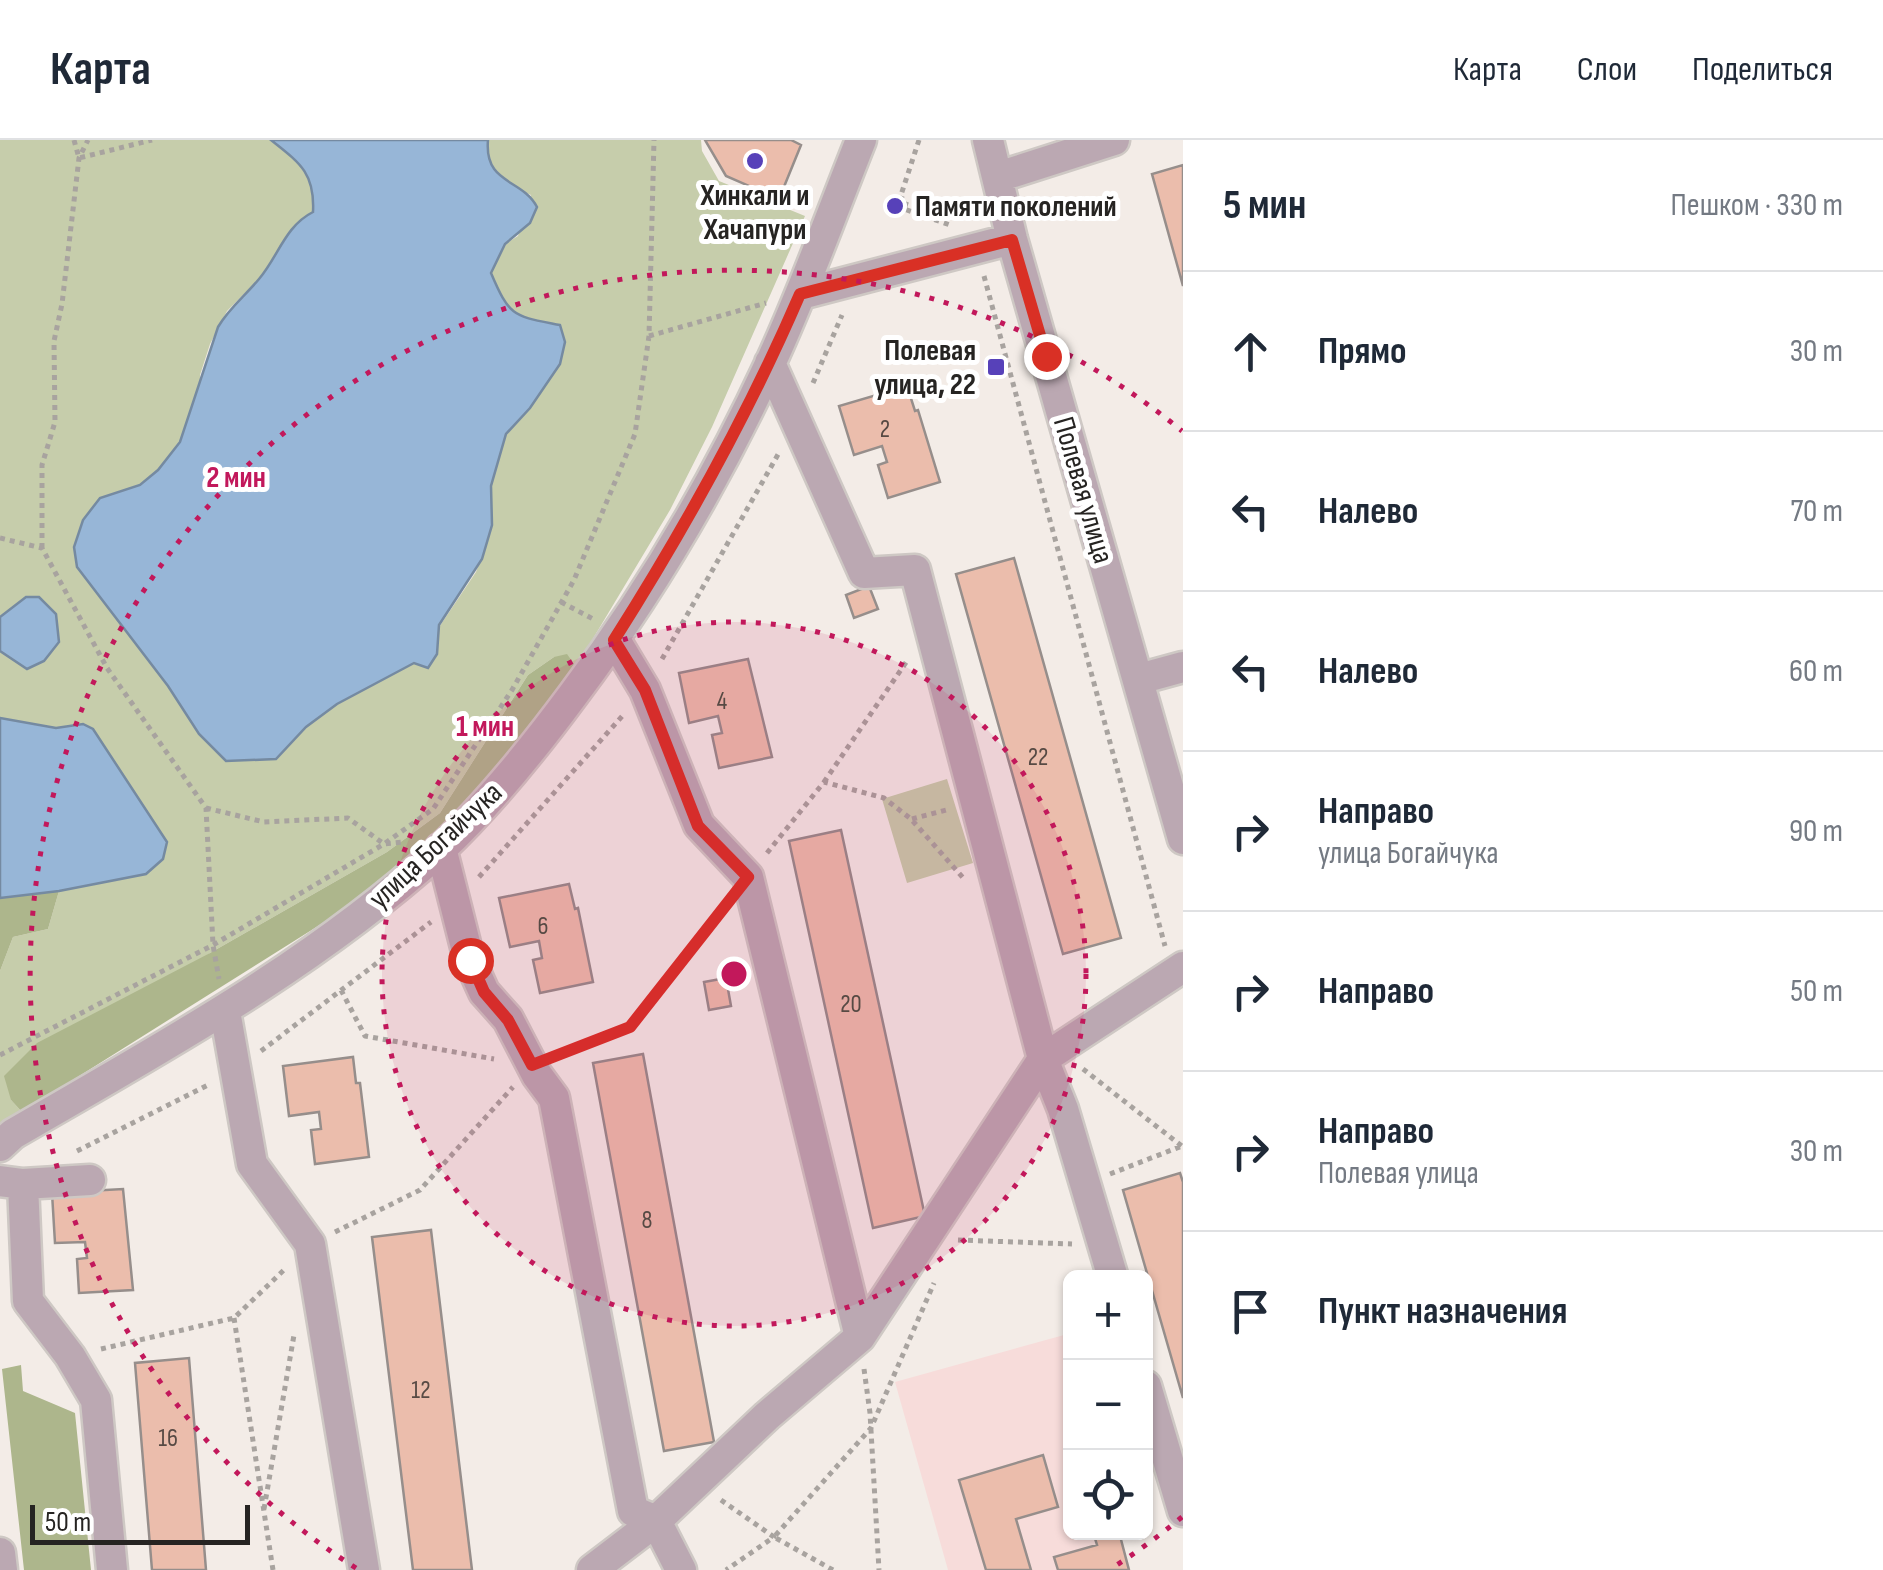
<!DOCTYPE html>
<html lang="ru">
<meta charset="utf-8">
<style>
body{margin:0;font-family:"Sofia Sans Condensed",sans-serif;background:#f6f6f7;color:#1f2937}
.controls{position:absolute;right:30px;bottom:30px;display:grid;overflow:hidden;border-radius:15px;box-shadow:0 2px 8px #0004}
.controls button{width:90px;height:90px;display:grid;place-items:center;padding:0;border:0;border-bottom:2px solid #e0e1e3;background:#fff;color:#1f2937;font:50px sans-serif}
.scale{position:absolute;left:30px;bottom:25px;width:220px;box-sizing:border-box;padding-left:10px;border:5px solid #262422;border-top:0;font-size:28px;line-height:35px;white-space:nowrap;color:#262422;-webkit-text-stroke:8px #fff;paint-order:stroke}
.stop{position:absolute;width:30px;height:30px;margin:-22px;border:8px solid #d93025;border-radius:50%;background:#fff}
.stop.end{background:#d93025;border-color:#fff;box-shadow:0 2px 10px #0008}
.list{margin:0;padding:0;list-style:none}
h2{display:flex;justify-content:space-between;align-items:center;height:130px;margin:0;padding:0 40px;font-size:42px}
h2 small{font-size:32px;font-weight:400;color:#747a83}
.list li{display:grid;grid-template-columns:65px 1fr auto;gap:30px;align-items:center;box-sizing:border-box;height:160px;padding:0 40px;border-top:2px solid #e0e1e3}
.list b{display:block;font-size:38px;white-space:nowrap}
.list p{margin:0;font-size:32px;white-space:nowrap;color:#747a83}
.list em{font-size:32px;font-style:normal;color:#747a83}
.icon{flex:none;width:55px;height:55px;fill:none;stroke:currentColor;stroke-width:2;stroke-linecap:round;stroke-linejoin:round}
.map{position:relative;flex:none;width:1183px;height:1430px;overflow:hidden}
header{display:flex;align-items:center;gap:60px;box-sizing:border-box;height:140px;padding:0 50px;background:#fff;border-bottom:2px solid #e0e1e3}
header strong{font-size:48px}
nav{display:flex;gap:55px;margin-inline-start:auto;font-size:35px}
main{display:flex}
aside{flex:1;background:#fff}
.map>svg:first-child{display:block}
.industrial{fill:#f7dcda}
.green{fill:#c6cdab}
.forest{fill:#adb68c}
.water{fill:#97b6d7;stroke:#758aa1;stroke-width:2.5}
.building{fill:#ebbdac;stroke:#968e8b;stroke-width:2.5}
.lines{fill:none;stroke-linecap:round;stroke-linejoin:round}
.minor-casing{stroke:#cec8c4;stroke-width:35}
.path{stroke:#a8a39f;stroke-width:5;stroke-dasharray:5 5;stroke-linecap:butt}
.minor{stroke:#bba8b2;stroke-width:30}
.route{stroke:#d93025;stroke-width:12}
.ring{fill:none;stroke:#c2185b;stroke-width:5;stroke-dasharray:5 10}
.poi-dot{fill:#5741b9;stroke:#fff;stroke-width:4}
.labels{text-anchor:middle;stroke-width:10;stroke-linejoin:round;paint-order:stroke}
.number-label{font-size:25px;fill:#574a44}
.poi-label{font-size:30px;font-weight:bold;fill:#262422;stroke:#fff}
.street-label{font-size:30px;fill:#262422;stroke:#fff}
.centre{fill:#c2185b;stroke:#fff;stroke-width:5}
.ring-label{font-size:30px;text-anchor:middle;font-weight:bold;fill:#c2185b;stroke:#fff;stroke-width:10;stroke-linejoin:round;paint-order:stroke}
</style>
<header>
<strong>Карта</strong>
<nav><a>Карта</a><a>Слои</a><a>Поделиться</a></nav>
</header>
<main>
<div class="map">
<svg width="1183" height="1430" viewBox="0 0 1183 1430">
<rect width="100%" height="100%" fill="#f3ece7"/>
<!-- industrial -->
<path class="industrial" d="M 1064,1195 L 1070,1218 L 1070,1392 L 1119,1393 L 1129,1430 L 948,1430 L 895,1242 Z"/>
<!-- green -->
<path class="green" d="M 0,0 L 271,0 C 299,22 317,34 313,73 L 295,85 L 261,137 L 227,171 L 210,204 L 200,235 L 200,250 L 180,302 L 158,330 L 140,345 L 100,358 L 74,407 L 77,427 L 168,546 L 199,594 L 226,620 L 276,619 L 306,587 L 337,564 L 415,523 L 476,432 L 492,385 L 491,346 L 496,323 L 506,294 L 530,268 L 560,185 C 514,176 510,178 491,133 L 505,104 L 518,96 L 531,55 C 505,44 486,30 488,0 L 701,0 L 702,11 L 719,41 L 805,76 L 712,287 L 670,370 L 576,527 L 554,517 L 528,535 L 440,673 L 387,712 L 210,813 L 11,960 L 22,972 L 0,990 L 0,831 L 13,797 L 48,789 L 59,751 L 146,734 L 167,702 L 93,589 C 79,582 66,588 51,588 C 33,586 18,579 0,578 L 0,511 L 27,529 L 26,457 L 0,477 Z
M 947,639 L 973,723 L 907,743 L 882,659 Z"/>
<!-- forest -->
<path class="forest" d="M 567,514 L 576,527 L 477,660 L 388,742 L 22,972 L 11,960 L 4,936 L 37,903 L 210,813 L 387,712 L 440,673 L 528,535 L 554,517 Z
M 59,751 L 48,789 L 13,797 L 0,831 L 0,758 Z
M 21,1225 L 23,1251 L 75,1273 L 91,1430 L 24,1430 L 2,1229 Z"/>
<!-- water -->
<path class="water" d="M 271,0 L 488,0 C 484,45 522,38 537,67 L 530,83 L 505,104 L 491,133 C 510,178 514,176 560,185 L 565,202 L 560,224 L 530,268 L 506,294 L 491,346 L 492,385 L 482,419 L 439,485 L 437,514 L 428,528 L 414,523 L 337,564 L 306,587 L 276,619 L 226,621 L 199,594 L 168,546 L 77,427 L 74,407 L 83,380 L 100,358 L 140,345 L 158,330 L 180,302 L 218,187 C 229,168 245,156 259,139 C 278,117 285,86 313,72 C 315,33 300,23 271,0 Z
M 26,457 L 39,457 L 56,474 L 59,502 L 44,521 L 27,529 L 0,511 L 0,477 Z
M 0,578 L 56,588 L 83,584 L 93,589 L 167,702 L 163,719 L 146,734 L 59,751 L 0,758 Z"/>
<!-- building -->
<path class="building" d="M 705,0 L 791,0 L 801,5 L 779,59 L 726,36 Z
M 1183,25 L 1183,146 L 1152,34 Z
M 907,246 L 915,271 L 918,270 L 940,342 L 888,358 L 878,325 L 887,322 L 882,306 L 854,315 L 839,266 Z
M 1014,418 L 1121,798 L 1063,814 L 956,434 Z
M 869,446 L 878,469 L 854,478 L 846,455 Z
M 748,519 L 772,617 L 719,628 L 712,595 L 722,593 L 718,576 L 689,583 L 679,533 Z
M 841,690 L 925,1076 L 873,1088 L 789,701 Z
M 569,744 L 575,769 L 578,768 L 593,842 L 540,853 L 533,820 L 542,818 L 539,801 L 510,807 L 499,758 Z
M 726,838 L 731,866 L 709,870 L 704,842 Z
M 643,914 L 714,1302 L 664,1311 L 593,923 Z
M 353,917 L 356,943 L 360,943 L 369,1017 L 315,1024 L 311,990 L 321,989 L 319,972 L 289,976 L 283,926 Z
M 1180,1033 L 1183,1042 L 1183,1258 L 1123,1050 Z
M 123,1049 L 133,1150 L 79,1153 L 77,1119 L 87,1118 L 85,1102 L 55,1103 L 52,1053 Z
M 431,1090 L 472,1430 L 413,1430 L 372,1097 Z
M 189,1218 L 206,1430 L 152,1430 L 135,1223 Z
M 1043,1315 L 1058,1367 L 1016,1379 L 1031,1430 L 986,1430 L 959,1340 Z
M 1093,1392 L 1119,1392 L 1129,1430 L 1058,1430 L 1054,1417 L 1097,1405 Z"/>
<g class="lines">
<defs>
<path id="minor" d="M 988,0 L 1012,99 L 1183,699
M 998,37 L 1114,0
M 801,154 L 1012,99
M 770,223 L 864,433 L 915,430 L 1043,919 L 1063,969 L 1113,1138
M 615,500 L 645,550 L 699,685 L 748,737 L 860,1197
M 1139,539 L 1183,527
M 441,708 L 469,819 L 484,852 L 508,879 L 537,935 L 554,958 L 633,1371 L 656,1381 L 681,1430
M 225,871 L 252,1024 L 310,1104 L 364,1430
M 0,1006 L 13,994 C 161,908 312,826 440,710 C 489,664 533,609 573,555 C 650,453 716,340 770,224 C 804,151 831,75 861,0
M 0,1041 L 23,1044 L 28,1161 L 70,1216 L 96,1260 L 112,1430
M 23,1044 L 90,1040
M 1146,1246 L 1183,1371
M 0,1413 L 2,1430
M 592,1430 L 656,1381 L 767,1276 L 860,1197 L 1043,919 L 1183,827"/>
</defs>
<!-- minor casing -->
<use href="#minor" class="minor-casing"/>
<!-- path -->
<path class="path" d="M 74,0 L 79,18 L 152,0
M 919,0 L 900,58 L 907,60 L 904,69 L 950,85
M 984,136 L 1165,806
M 649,196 L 766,163
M 813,243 L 842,175
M 0,398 L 42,408 L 107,528 L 206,668 L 213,805 L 219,839
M 42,408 L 42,325 L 55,282 L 54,201 L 62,164 L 79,18 L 88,0
M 561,462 L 595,480
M 662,519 L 780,311
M 824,642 L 907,521
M 206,668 L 264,682 L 348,678 L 384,704 L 403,702
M 912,679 L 950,669
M 767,713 L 824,642 L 884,658 L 911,679 L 965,740
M 479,737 L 625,573
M 341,850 L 365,896 L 494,919
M 261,911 L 431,782
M 0,915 L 213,805 L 384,704 L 433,669 L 512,550 L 574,440 L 635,294 L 649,196 L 654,0
M 557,915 L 630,887 L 726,765
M 1083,929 L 1183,1007
M 77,1011 L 210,944
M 1110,1034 L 1182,1006
M 335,1092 L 420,1050 L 513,947
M 958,1100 L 1072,1104
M 234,1178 L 273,1430
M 101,1209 L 234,1178 L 286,1128
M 864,1229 L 870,1273 L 879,1430
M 721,1360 L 774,1397 L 726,1430
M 264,1369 L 294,1195
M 833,1430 L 774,1397 L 871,1288 L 934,1143"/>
<!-- minor -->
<use href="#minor" class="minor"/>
</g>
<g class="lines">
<!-- route -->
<path class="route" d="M 470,820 L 484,852 L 508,880 L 532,925 L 630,887 L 748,737 L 698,686 L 645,550 L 614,500 C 685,388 748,275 800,154 L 1012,100 L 1046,216"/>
</g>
<!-- distance rings -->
<circle cx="734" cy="834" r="352" fill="#c2185b" fill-opacity=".12"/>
<g class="ring">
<circle cx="734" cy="834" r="352"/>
<path d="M1182 1377A704 704 0 0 1 1112 1428M356 1428A704 704 0 1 1 1182 291"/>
</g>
<!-- markers -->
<g class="poi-dot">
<circle cx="755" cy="21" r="10"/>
<circle cx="895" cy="66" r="10"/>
<rect x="986" y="217" width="20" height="20" rx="5"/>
</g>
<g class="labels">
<!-- number labels -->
<g class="number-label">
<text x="885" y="297">2</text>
<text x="722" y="569">4</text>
<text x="1038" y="625">22</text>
<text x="543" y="794">6</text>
<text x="851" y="872">20</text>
<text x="647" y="1088">8</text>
<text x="421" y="1258">12</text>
<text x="168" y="1306">16</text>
</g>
<!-- poi labels -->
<g class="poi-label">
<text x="755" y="65">Хинкали и<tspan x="755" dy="34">Хачапури</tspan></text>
<text x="915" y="76" text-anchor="start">Памяти поколений</text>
<text x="976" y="220" text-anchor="end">Полевая<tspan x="976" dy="34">улица, 22</tspan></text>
</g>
<!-- street labels -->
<g class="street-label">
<text transform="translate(1084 350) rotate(74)" y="10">Полевая улица</text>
<text transform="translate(435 705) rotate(-43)" y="10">улица Богайчука</text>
</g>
</g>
<circle cx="734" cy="834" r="15" class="centre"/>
<g class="ring-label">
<text x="236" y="347">2 мин</text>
<text x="485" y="596">1 мин</text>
</g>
</svg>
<div class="controls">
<button>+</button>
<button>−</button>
<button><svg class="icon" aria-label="locate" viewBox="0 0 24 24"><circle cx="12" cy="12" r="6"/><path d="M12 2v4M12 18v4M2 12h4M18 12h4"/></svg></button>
</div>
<div class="scale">50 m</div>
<div class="stop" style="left:470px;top:820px"></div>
<div class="stop end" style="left:1046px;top:216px"></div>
</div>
<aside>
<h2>5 мин<small>Пешком · 330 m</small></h2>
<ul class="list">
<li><svg class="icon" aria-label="ahead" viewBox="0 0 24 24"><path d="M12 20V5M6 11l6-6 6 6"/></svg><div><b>Прямо</b></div><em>30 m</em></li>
<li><svg class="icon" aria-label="left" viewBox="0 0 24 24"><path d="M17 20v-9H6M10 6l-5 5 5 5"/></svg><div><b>Налево</b></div><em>70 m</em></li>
<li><svg class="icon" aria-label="left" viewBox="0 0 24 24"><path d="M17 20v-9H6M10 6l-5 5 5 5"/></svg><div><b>Налево</b></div><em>60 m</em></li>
<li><svg class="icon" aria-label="right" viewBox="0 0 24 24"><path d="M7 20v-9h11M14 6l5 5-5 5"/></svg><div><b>Направо</b><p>улица Богайчука</p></div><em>90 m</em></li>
<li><svg class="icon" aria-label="right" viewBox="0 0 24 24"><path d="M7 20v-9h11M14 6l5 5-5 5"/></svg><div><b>Направо</b></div><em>50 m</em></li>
<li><svg class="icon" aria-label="right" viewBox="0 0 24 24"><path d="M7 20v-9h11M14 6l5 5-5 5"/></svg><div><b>Направо</b><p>Полевая улица</p></div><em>30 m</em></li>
<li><svg class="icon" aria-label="arrive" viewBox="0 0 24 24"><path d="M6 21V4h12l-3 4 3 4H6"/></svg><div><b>Пункт назначения</b></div></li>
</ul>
</aside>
</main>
